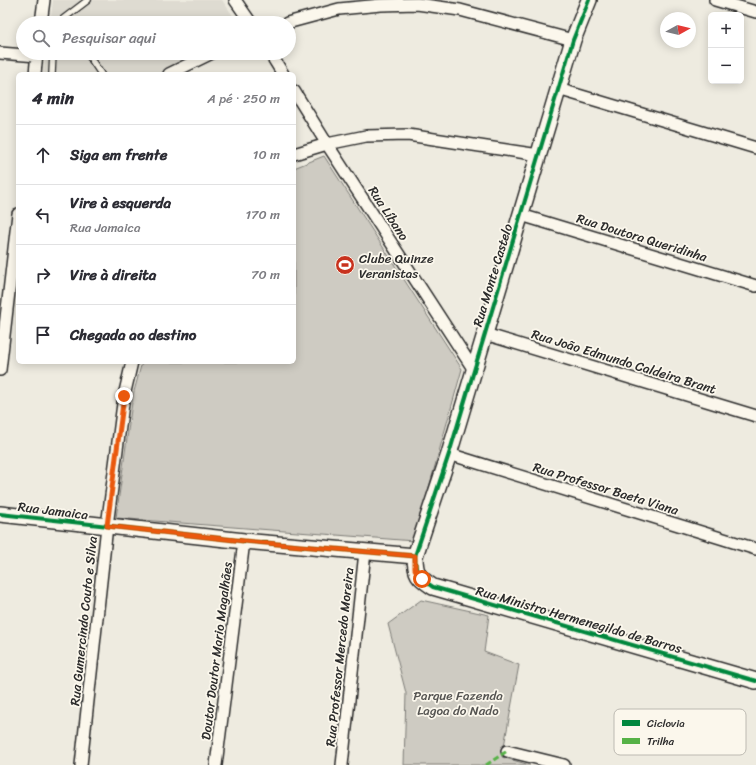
<!DOCTYPE html>
<html lang="pt">
<meta charset="utf-8">
<style>
body{margin:0;font-family:Sriracha,sans-serif;background:#f7f7f7;color:#2b2b33}
.controls{position:absolute;right:12px;top:12px;display:grid;overflow:hidden;border-radius:6px;box-shadow:0 2px 10px #0003}
.controls button{width:36px;height:36px;display:grid;place-items:center;padding:0;border:0;border-bottom:1px solid #e1e1e2;background:#fff;color:#2b2b33;font:20px sans-serif}
.compass{position:absolute;left:660px;top:12px;width:36px;height:36px;border-radius:50%;background:#fff;box-shadow:0 2px 10px #0003;rotate:82deg}
.stop{position:absolute;width:12px;height:12px;margin:-9px;border:3px solid #ea580c;border-radius:50%;background:#fff}
.stop.end{background:#ea580c;border-color:#fff;box-shadow:0 1px 4px #0008}
.list{margin:0;padding:0;list-style:none}
h2{display:flex;justify-content:space-between;align-items:center;height:52px;margin:0;padding:0 16px;font-size:17px}
h2 small{font-size:13px;font-weight:400;color:#7c7c81}
.list li{display:grid;grid-template-columns:26px 1fr auto;gap:12px;align-items:center;box-sizing:border-box;height:60px;padding:0 16px;border-top:1px solid #e1e1e2}
.list b{display:block;font-size:15px;white-space:nowrap}
.list p{margin:0;font-size:13px;white-space:nowrap;color:#7c7c81}
.list em{font-size:13px;font-style:normal;color:#7c7c81}
.icon{flex:none;width:22px;height:22px;fill:none;stroke:currentColor;stroke-width:2;stroke-linecap:round;stroke-linejoin:round}
.map{position:relative;flex:none;width:756px;height:765px;overflow:hidden}
.search{position:absolute;background:#fff;box-shadow:0 2px 10px #0003;left:16px;top:16px;width:280px;height:44px;display:flex;align-items:center;gap:10px;box-sizing:border-box;padding:0 14px;border-radius:22px;color:#7c7c81;font-size:15px}
.panel{position:absolute;background:#fff;box-shadow:0 2px 10px #0003;left:16px;top:72px;width:280px;height:292px;border-radius:6px}
.map>svg:first-child{display:block}
.built{fill:#dedbd1}
.green{fill:#cecbc2;stroke:#7c7b76}
.lines{fill:none;stroke-linecap:round;stroke-linejoin:round}
.lane-casing{stroke:#2b2b2b;stroke-width:8}
.street-casing{stroke:#2b2b2b;stroke-width:14}
.secondary-casing{stroke:#2b2b2b;stroke-width:18}
.lane{stroke:#fbf7ec;stroke-width:5.5}
.street{stroke:#fbf7ec;stroke-width:11}
.secondary{stroke:#fbf7ec;stroke-width:15}
.quiet{stroke:#56b246;stroke-width:3;stroke-dasharray:6 3;stroke-linecap:butt}
.cycleway-casing{stroke:#fbf7ec;stroke-width:6}
.cycleway{stroke:#00873e;stroke-width:4}
.route{stroke:#ea580c;stroke-width:5}
.labels{text-anchor:middle;stroke-width:3.5;stroke-linejoin:round;paint-order:stroke}
.street-label{font-size:13px;fill:#2b2b2b;stroke:#fbf7ec}
.poi-label{font-size:13px;fill:#2b2b2b;stroke:#fbf7ec;text-anchor:start}
.park-label{font-size:13px;fill:#545351;stroke:#fbf7ec}
.key{fill:#fbf7ec;stroke:#bdbab2;stroke-width:1}
.key-label{font-size:11px;fill:#2b2b2b}
</style>
<div class="map">
<svg width="756" height="765" viewBox="0 0 756 765">
<rect width="100%" height="100%" fill="#eeebe0"/>
<filter id="ink" filterUnits="userSpaceOnUse"><feTurbulence type="fractalNoise" baseFrequency=".025" numOctaves="2"/><feDisplacementMap in="SourceGraphic" scale="8" xChannelSelector="R" yChannelSelector="G"/><feConvolveMatrix kernelMatrix="1 2 1 2 8 2 1 2 1" color-interpolation-filters="sRGB"/></filter>
<g filter="url(#ink)">
<!-- built -->
<path class="built" d="M 53,0 L 222,0 L 238,23 L 50,23 Z
M 46,53 L 199,53 L 164,74 L 43,74 Z"/>
<!-- green -->
<path class="green" d="M 324,156 L 462,369 L 414,541 L 116,518 L 133,395 L 142,362 L 294,362 L 294,168 Z
M 421,600 L 489,615 L 484,652 L 519,665 L 502,757 L 530,765 L 404,765 L 406,693 L 388,624 Z"/>
<g class="lines">
<defs>
<path id="lane" d="M 61,23 L 63,19 L 88,0
M 87,53 L 101,74
M 52,74 L 53,53"/>
<path id="street" d="M 235,0 L 251,23
M 715,0 L 756,12
M 41,23 L 44,0
M 287,23 L 339,9 L 381,5 L 417,4 L 460,10 L 573,40
M 0,53 L 37,56
M 270,53 L 283,74
M 35,74 L 37,53
M 169,74 L 212,53
M 558,89 L 756,148
M 294,91 L 327,144 L 474,370
M 294,154 L 327,144 L 366,136 L 408,135 L 539,155
M 521,215 L 756,286
M 485,334 L 756,416
M 0,370 L 18,214
M 449,454 L 756,549
M 507,751 L 564,765
M 81,765 L 107,526 L 124,396 L 132,362
M 216,765 L 244,541
M 342,765 L 365,552"/>
<path id="secondary" d="M 589,0 L 573,40 L 449,454 L 415,556 C 415,574 418,577 433,587 L 756,681
M 0,514 L 244,541 L 415,556"/>
</defs>
<!-- lane casing -->
<use href="#lane" class="lane-casing"/>
<!-- street casing -->
<use href="#street" class="street-casing"/>
<!-- secondary casing -->
<use href="#secondary" class="secondary-casing"/>
<!-- lane -->
<use href="#lane" class="lane"/>
<!-- street -->
<use href="#street" class="street"/>
<!-- secondary -->
<use href="#secondary" class="secondary"/>
<!-- quiet -->
<path class="quiet" d="M 486,765 L 507,751"/>
<defs>
<path id="cycleway" d="M 589,0 L 573,40 L 449,454 L 415,556 C 415,574 418,577 433,587 L 756,681
M 0,514 L 244,541 L 415,556"/>
</defs>
<!-- cycleway casing -->
<use href="#cycleway" class="cycleway-casing"/>
<!-- cycleway -->
<use href="#cycleway" class="cycleway"/>
</g>
</g>
<g class="lines" filter="url(#ink)">
<!-- route -->
<path class="route" d="M 124,396 L 107,526 L 244,541 L 415,556 L 415,569 L 422,579"/>
</g>
<!-- icons -->
<defs>
<symbol id="stadium-disc" viewBox="-11 -11 22 22"><circle r="9.5" fill="#c8321e" stroke="#fbf7ec"/><path d="M0-5a6.5 5 0 1 0 0 10a6.5 5 0 1 0 0-10ZM-3.5-1.8h7v3.6h-7Z" fill="#fff"/></symbol>
</defs>
<g fill-rule="evenodd">
<use href="#stadium-disc" x="334" y="254" width="22" height="22"/>
</g>
<g class="labels">
<!-- street labels -->
<g class="street-label">
<text transform="translate(389 213) rotate(57)" y="5">Rua Líbano</text>
<text transform="translate(642 237) rotate(17)" y="5">Rua Doutora Queridinha</text>
<text transform="translate(492 275) rotate(-73)" y="5">Rua Monte Castelo</text>
<text transform="translate(624 361) rotate(17)" y="5">Rua João Edmundo Caldeira Brant</text>
<text transform="translate(606 488) rotate(17)" y="5">Rua Professor Baeta Viana</text>
<text transform="translate(53 510) rotate(7)" y="5">Rua Jamaica</text>
<text transform="translate(579 619) rotate(16)" y="5">Rua Ministro Hermenegildo de Barros</text>
<text transform="translate(83 621) rotate(-84)" y="5">Rua Gumercindo Couto e Silva</text>
<text transform="translate(216 651) rotate(-83)" y="5">Doutor Doutor Mario Magalhães</text>
<text transform="translate(339 657) rotate(-84)" y="5">Rua Professor Mercedo Moreira</text>
</g>
<!-- poi labels -->
<g class="poi-label">
<text x="359" y="263">Clube Quinze<tspan x="359" dy="15">Veranistas</tspan></text>
</g>
<!-- park labels -->
<g class="park-label">
<text x="458" y="700">Parque Fazenda<tspan x="458" dy="15">Lagoa do Nado</tspan></text>
</g>
</g>
<!-- legend -->
<rect x="614" y="709" width="132" height="46" rx="6" class="key"/>
<rect x="622" y="720" width="18" height="6" fill="#00873e"/>
<rect x="622" y="738" width="18" height="6" fill="#56b246"/>
<g class="key-label">
<text x="647" y="727">Ciclovia</text>
<text x="647" y="745">Trilha</text>
</g>
</svg>
<div class="controls">
<button>+</button>
<button>−</button>
</div>
<svg class="compass" viewBox="-18 -18 36 36"><path d="M0-13l5 13h-10z" fill="#e53935"/><path d="M0 13l5-13h-10z" fill="#7c7c81"/></svg>
<div class="stop" style="left:422px;top:579px"></div>
<div class="stop end" style="left:124px;top:396px"></div>
<div class="search"><svg class="icon" aria-label="search" viewBox="0 0 24 24"><circle cx="10" cy="10" r="6"/><path d="M15 15l6 6"/></svg>Pesquisar aqui</div>
<section class="panel">
<h2>4 min<small>A pé · 250 m</small></h2>
<ul class="list">
<li><svg class="icon" aria-label="ahead" viewBox="0 0 24 24"><path d="M12 20V5M6 11l6-6 6 6"/></svg><div><b>Siga em frente</b></div><em>10 m</em></li>
<li><svg class="icon" aria-label="left" viewBox="0 0 24 24"><path d="M17 20v-9H6M10 6l-5 5 5 5"/></svg><div><b>Vire à esquerda</b><p>Rua Jamaica</p></div><em>170 m</em></li>
<li><svg class="icon" aria-label="right" viewBox="0 0 24 24"><path d="M7 20v-9h11M14 6l5 5-5 5"/></svg><div><b>Vire à direita</b></div><em>70 m</em></li>
<li><svg class="icon" aria-label="arrive" viewBox="0 0 24 24"><path d="M6 21V4h12l-3 4 3 4H6"/></svg><div><b>Chegada ao destino</b></div></li>
</ul>
</section>
</div>
